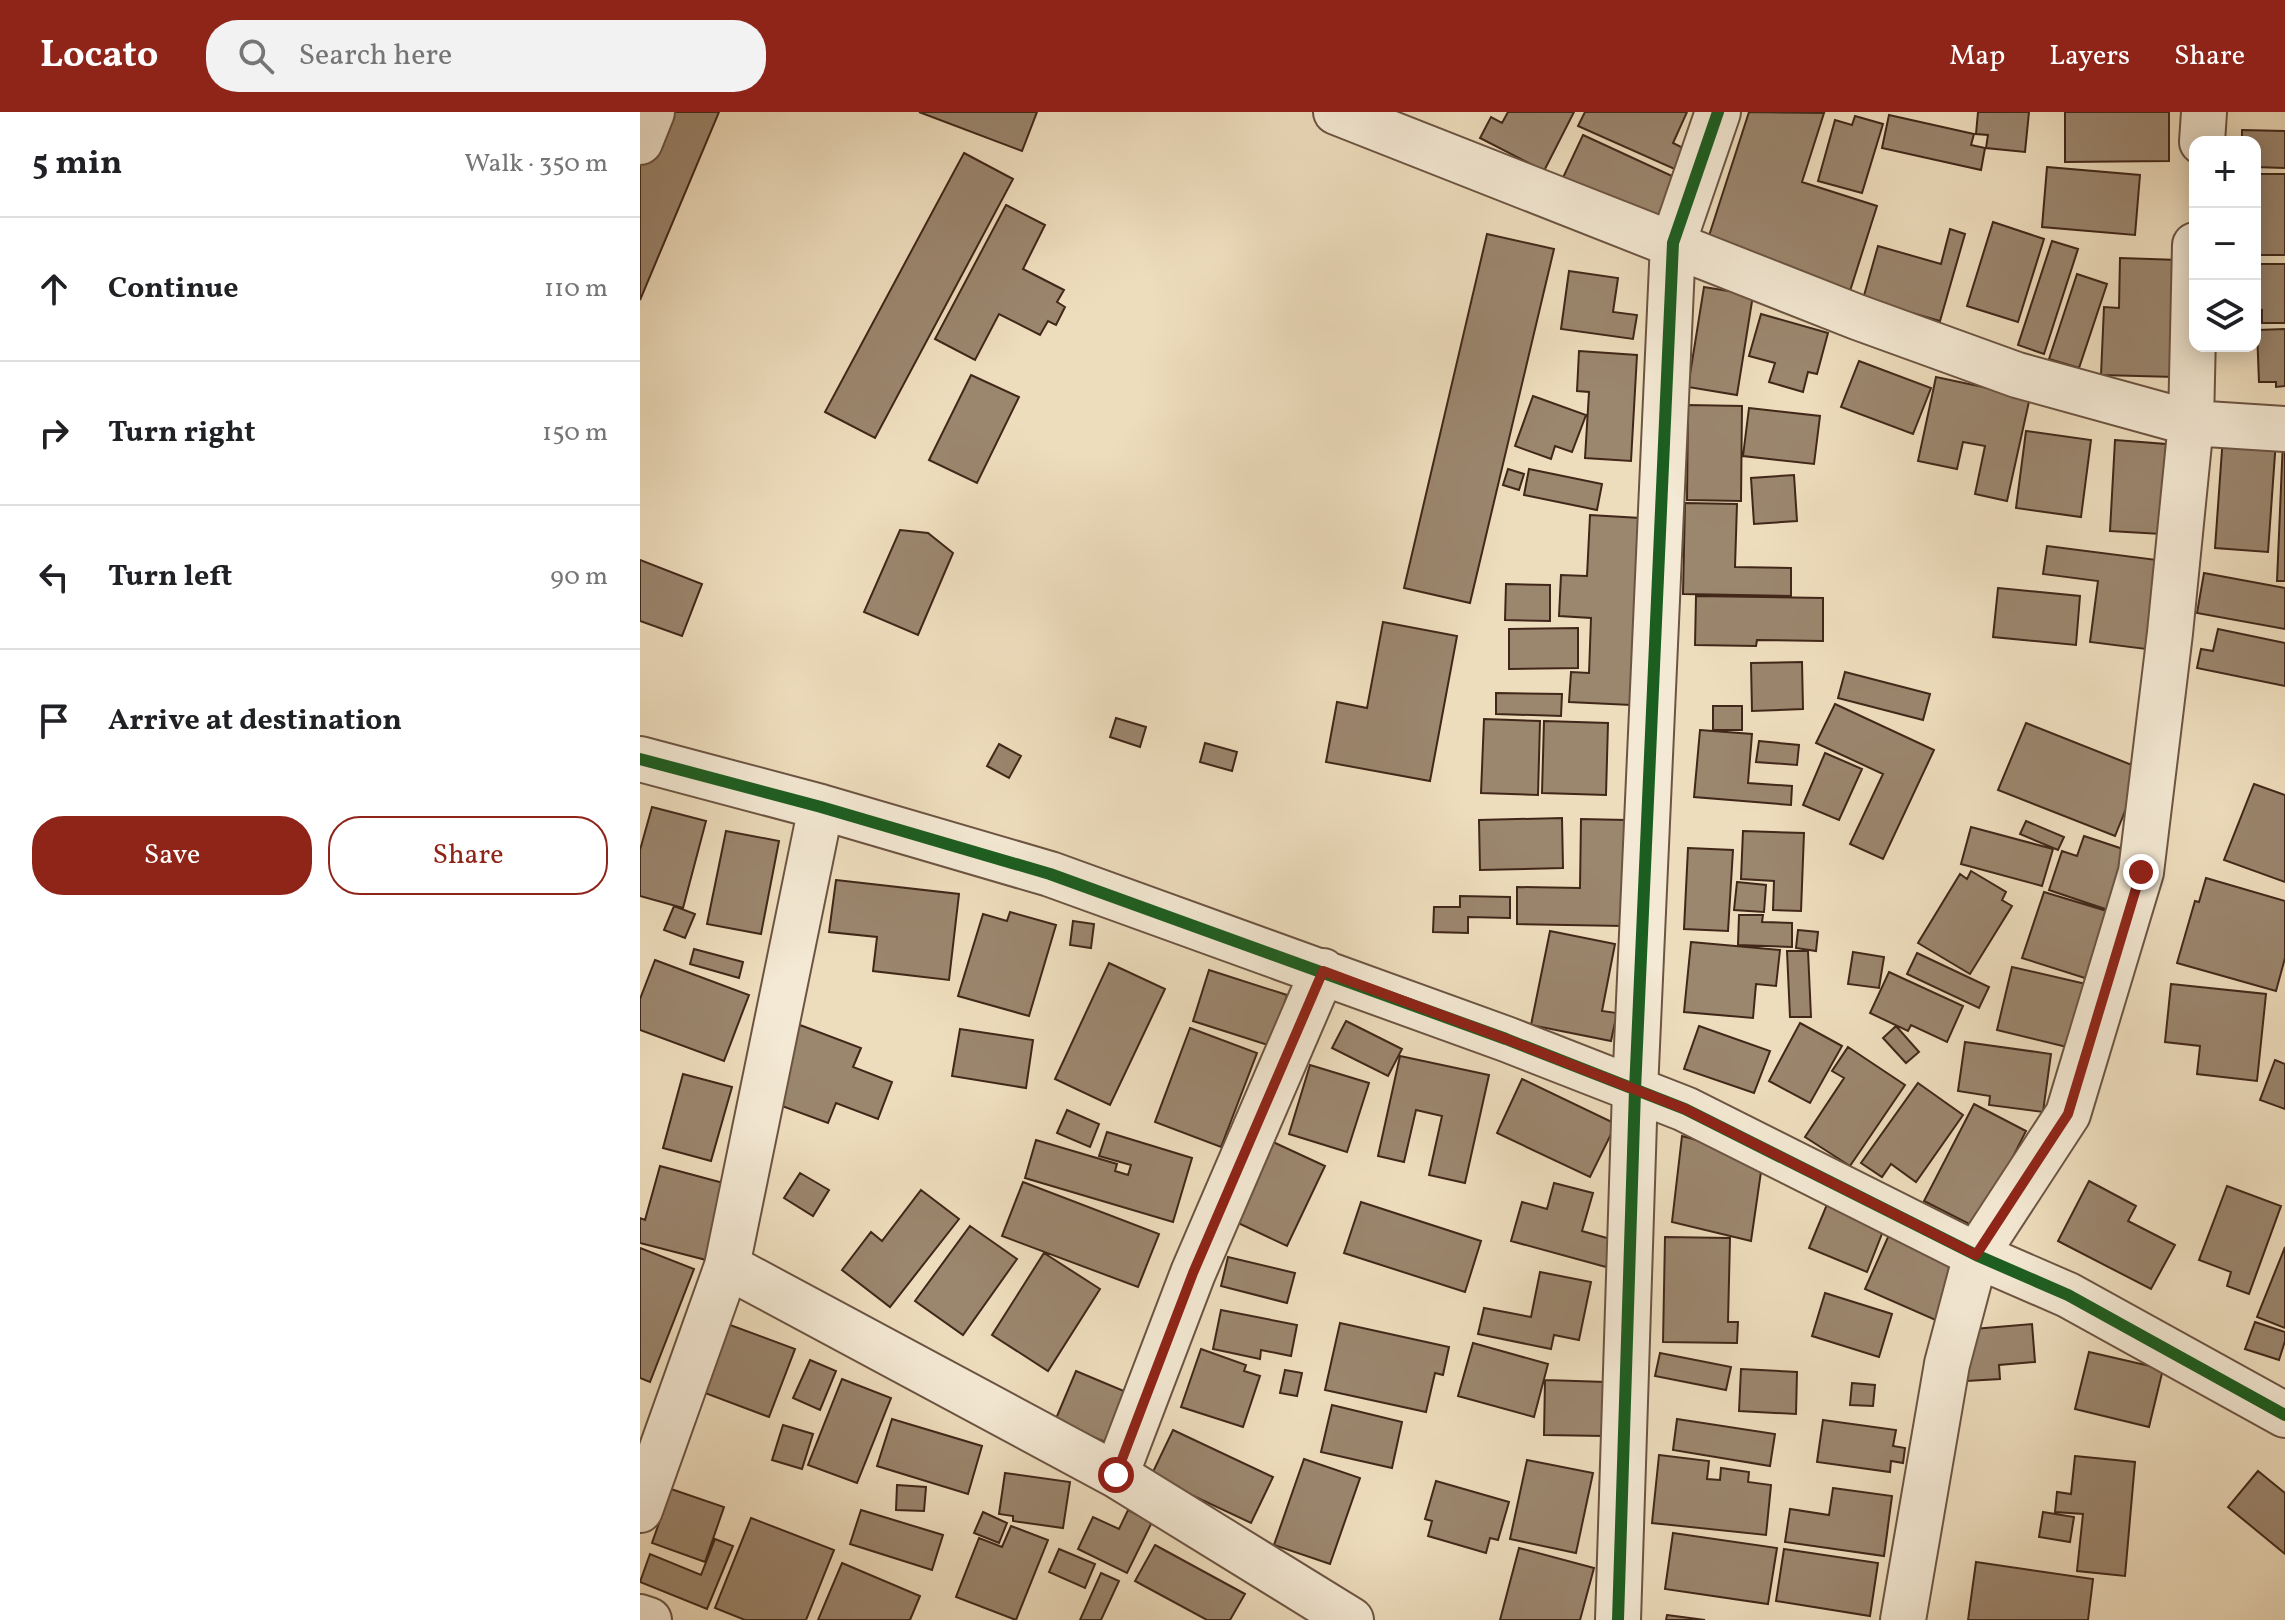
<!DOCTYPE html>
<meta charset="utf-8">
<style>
body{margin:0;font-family:Vollkorn,serif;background:#f2f2f2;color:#202124}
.controls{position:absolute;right:24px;top:24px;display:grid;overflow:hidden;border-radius:16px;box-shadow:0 4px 20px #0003}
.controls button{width:72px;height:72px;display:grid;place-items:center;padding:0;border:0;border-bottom:2px solid #e0e0e0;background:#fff;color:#202124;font:40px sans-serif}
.stop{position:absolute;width:24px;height:24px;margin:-18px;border:6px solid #8f2418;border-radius:50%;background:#fff}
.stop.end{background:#8f2418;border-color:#fff;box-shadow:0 2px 8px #0008}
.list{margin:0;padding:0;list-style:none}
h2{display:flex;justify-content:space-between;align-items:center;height:104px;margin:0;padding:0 32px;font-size:34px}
h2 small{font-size:26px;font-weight:400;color:#757577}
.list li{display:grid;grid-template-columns:52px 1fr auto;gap:24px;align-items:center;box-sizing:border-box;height:144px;padding:0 32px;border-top:2px solid #e0e0e0}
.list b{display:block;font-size:30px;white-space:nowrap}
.list em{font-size:26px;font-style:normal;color:#757577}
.actions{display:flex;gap:16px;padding:24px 32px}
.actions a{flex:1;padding:18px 0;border:2px solid #8f2418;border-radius:32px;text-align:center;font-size:28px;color:#8f2418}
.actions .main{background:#8f2418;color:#fff}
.icon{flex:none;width:44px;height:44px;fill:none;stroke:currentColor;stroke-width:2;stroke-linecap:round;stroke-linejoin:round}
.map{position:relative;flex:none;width:1645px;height:1508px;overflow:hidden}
header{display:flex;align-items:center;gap:48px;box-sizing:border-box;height:112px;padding:0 40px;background:#8f2418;color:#fff}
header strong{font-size:38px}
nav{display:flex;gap:44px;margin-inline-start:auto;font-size:28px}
.search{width:560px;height:72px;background:#f2f2f2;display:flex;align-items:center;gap:20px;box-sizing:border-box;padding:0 28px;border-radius:32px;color:#757577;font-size:30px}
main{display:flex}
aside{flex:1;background:#fff}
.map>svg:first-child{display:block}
.building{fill:#9b866e;stroke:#412719;stroke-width:2}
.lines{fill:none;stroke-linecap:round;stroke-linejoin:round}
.minor-casing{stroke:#6c5442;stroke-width:48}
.minor{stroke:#f4e9d4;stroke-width:44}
.cycleway-casing{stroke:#f4e9d4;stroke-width:17}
.cycleway{stroke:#1b5e20;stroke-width:12}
.route{stroke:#8f2418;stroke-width:10}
</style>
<header>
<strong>Locato</strong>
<div class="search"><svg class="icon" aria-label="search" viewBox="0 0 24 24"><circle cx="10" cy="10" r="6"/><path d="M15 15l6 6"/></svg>Search here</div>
<nav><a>Map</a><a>Layers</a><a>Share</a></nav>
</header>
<main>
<aside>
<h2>5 min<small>Walk · 350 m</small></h2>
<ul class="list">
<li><svg class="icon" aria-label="ahead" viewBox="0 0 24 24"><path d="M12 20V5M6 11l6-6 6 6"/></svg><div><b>Continue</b></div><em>110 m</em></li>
<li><svg class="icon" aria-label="right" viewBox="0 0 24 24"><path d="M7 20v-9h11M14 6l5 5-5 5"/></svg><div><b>Turn right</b></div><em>150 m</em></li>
<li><svg class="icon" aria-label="left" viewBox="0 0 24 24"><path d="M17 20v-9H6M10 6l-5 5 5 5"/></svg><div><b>Turn left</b></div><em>90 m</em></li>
<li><svg class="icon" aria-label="arrive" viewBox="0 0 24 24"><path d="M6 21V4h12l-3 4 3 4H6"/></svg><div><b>Arrive at destination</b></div></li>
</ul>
<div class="actions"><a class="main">Save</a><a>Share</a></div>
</aside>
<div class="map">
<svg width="1645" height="1508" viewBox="0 0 1645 1508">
<rect width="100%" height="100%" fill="#eeddbd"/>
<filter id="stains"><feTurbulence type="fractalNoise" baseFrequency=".0025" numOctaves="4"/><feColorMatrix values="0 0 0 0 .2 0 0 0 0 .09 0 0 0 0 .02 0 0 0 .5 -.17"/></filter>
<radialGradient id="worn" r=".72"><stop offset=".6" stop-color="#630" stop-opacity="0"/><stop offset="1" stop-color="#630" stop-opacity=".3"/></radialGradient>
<!-- building -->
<path class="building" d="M 21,0 L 79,0 L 0,188 L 0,49 Z
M 279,0 L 397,0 L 382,39 Z
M 868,0 L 934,0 L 904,59 L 840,26 L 851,5 L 862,11 Z
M 945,0 L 1047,0 L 1033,31 L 1057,43 L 1048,63 L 938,14 Z
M 1109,0 L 1184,1 L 1162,70 L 1237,94 L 1210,179 L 1066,133 Z
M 1338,0 L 1389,0 L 1385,40 L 1346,36 L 1348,23 L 1336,22 Z
M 1425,0 L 1529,0 L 1529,49 L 1425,50 Z
M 1249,3 L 1334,22 L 1331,33 L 1345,36 L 1341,58 L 1242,36 Z
M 1215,4 L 1243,12 L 1222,81 L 1178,69 L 1195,8 L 1212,13 Z
M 1602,18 L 1645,19 L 1645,56 L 1615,55 L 1615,30 L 1602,30 Z
M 943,23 L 1045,70 L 1023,119 L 920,72 Z
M 324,41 L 373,67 L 235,326 L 185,300 Z
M 1407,55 L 1500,63 L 1495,123 L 1402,115 Z
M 1615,62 L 1645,62 L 1645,143 L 1615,143 Z
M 366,93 L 405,113 L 383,157 L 424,178 L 417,190 L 425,195 L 416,213 L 408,209 L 400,223 L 359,202 L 335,248 L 295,227 Z
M 1353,110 L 1404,127 L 1378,210 L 1327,194 Z
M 1310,117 L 1325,122 L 1300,209 L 1223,187 L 1238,134 L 1301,152 Z
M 847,122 L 914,137 L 830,491 L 764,476 Z
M 1412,129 L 1438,137 L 1404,242 L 1378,233 Z
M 1480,146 L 1539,148 L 1535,265 L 1461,263 L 1464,195 L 1479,196 Z
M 1615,152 L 1645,152 L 1645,211 L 1622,211 L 1622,198 L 1615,199 Z
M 929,159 L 978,166 L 973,200 L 997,203 L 993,227 L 921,217 Z
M 1437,162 L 1467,172 L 1439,256 L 1409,247 Z
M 1064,175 L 1113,183 L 1097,283 L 1048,275 Z
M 1121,202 L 1188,221 L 1177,262 L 1168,260 L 1163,280 L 1129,270 L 1135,251 L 1109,244 Z
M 1645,217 L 1645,274 L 1636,275 L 1636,270 L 1619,270 L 1617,218 Z
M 939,239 L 997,243 L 991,349 L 945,346 L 949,280 L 937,279 Z
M 1219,249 L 1291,276 L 1273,322 L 1201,295 Z
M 331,263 L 379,285 L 337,371 L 289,348 Z
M 1296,265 L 1390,285 L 1367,389 L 1335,382 L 1345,334 L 1323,330 L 1317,357 L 1278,349 Z
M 893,284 L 946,303 L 932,340 L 915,334 L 911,347 L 875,334 Z
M 1048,293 L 1102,294 L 1101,389 L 1047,388 Z
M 1109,296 L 1180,304 L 1174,352 L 1103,344 Z
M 1386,319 L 1451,328 L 1441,405 L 1376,396 Z
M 1583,324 L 1636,328 L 1628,440 L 1575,436 Z
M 1475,328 L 1526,332 L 1521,422 L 1470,419 Z
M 1643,328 L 1645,329 L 1645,469 L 1637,469 Z
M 868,357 L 884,362 L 879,378 L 863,373 Z
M 889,357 L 962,372 L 957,398 L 884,383 Z
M 1154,363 L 1157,409 L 1114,412 L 1111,366 Z
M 1045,391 L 1097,392 L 1095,455 L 1151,456 L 1151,484 L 1043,482 Z
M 950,403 L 1000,406 L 991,593 L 929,590 L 931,560 L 949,561 L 951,506 L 919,504 L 921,463 L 947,464 Z
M 260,418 L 288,421 L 313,441 L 278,523 L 224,500 Z
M 1407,434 L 1525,449 L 1514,538 L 1450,530 L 1458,469 L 1403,462 Z
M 0,448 L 62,472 L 42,524 L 0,509 Z
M 1564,461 L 1645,476 L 1645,517 L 1557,501 Z
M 866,472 L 910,473 L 910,509 L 865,508 Z
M 1358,476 L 1440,484 L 1436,533 L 1353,525 Z
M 1056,484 L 1183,486 L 1183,529 L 1117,528 L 1116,534 L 1055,533 Z
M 743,510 L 817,524 L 790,669 L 686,650 L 697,590 L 727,596 Z
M 938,516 L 938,556 L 869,557 L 869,517 Z
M 1578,517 L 1645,531 L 1645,574 L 1557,556 L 1561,537 L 1573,539 Z
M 1162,550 L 1163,597 L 1112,599 L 1111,551 Z
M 1205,560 L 1290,582 L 1283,608 L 1198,586 Z
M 856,581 L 922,582 L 921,604 L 856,602 Z
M 1195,592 L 1294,638 L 1243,747 L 1210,732 L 1243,662 L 1176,631 Z
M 1073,594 L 1102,594 L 1102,618 L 1073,618 Z
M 476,606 L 506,615 L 500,635 L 470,625 Z
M 844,607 L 900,609 L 898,683 L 841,681 Z
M 904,609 L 968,611 L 966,683 L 902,681 Z
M 1386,611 L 1502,657 L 1475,724 L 1358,678 Z
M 1060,618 L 1112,622 L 1108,671 L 1152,674 L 1151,693 L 1054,685 Z
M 1119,629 L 1159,633 L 1157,653 L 1116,650 Z
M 565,631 L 597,640 L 592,659 L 560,650 Z
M 359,632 L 381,644 L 369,666 L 347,654 Z
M 1185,641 L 1222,657 L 1199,708 L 1163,693 Z
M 1614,672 L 1645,683 L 1645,770 L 1584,748 Z
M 12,695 L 66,709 L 43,796 L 0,784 L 0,738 Z
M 922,706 L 923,756 L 840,758 L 839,708 Z
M 941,707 L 986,708 L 984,814 L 877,812 L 877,775 L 940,776 Z
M 1386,709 L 1424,725 L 1418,738 L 1380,722 Z
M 1331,715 L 1413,737 L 1402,774 L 1321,752 Z
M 86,719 L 139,729 L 121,822 L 67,812 Z
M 1103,719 L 1164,721 L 1161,799 L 1133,798 L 1134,769 L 1101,767 Z
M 1444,724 L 1495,741 L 1474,800 L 1409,778 L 1422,739 L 1437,744 Z
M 1048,736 L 1093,738 L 1088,819 L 1044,817 Z
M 1331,759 L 1366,780 L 1362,788 L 1372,794 L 1330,862 L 1278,831 L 1320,762 L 1327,767 Z
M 1566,766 L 1645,789 L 1645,846 L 1636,879 L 1537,851 L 1555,789 L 1559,790 Z
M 196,768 L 319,782 L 309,868 L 233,859 L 237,825 L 189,820 Z
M 1097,770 L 1126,773 L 1124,800 L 1094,798 Z
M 1404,780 L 1470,800 L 1448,867 L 1382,846 Z
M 820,784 L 870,785 L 870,806 L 828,805 L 828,821 L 793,820 L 794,795 L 820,795 Z
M 34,794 L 55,802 L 45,826 L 24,818 Z
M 370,800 L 416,813 L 389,904 L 318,884 L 343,802 L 367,809 Z
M 1099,803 L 1123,803 L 1122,810 L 1152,811 L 1152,835 L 1098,833 Z
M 433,809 L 454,812 L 451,836 L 430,833 Z
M 1158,818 L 1178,820 L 1176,839 L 1156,836 Z
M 910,819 L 975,832 L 962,899 L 977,901 L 971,929 L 891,913 Z
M 1051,830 L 1140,838 L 1136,874 L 1116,872 L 1113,906 L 1044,900 Z
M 54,837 L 103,850 L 99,866 L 50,852 Z
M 1147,839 L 1168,839 L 1171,905 L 1150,905 Z
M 1213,840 L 1244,845 L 1239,876 L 1208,872 Z
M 1277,841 L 1349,875 L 1339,896 L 1267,862 Z
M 15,848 L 109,883 L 84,949 L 0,918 L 0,887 Z
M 469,851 L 525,877 L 470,993 L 415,967 Z
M 1372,855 L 1446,872 L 1431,936 L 1357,918 Z
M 569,858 L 647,883 L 631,934 L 553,909 Z
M 1249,860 L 1323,894 L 1307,930 L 1271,913 L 1268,919 L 1230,901 Z
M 1531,872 L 1626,882 L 1617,969 L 1557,962 L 1560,934 L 1525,930 Z
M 706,909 L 762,937 L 748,964 L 692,936 Z
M 1160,911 L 1202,934 L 1170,991 L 1129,969 Z
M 160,913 L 221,936 L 213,955 L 252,970 L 238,1007 L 196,991 L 188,1011 L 131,990 Z
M 1059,914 L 1130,939 L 1114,981 L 1044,957 Z
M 1256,914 L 1279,940 L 1266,951 L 1243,926 Z
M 550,916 L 617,941 L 581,1035 L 515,1010 Z
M 320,917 L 393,928 L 386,976 L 312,964 Z
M 1325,930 L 1411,942 L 1403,1000 L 1349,993 L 1350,984 L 1318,979 Z
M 1208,935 L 1265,973 L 1210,1054 L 1165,1025 L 1204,966 L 1192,959 Z
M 760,944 L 849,963 L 825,1071 L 789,1063 L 802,1004 L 776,998 L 764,1050 L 738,1044 Z
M 1635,948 L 1645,952 L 1645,997 L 1620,988 Z
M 670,953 L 729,971 L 707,1040 L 649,1022 Z
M 43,962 L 92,975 L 71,1049 L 23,1036 Z
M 882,967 L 976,1012 L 950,1065 L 857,1021 Z
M 1278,971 L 1323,1003 L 1276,1070 L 1251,1052 L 1242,1065 L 1221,1051 Z
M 1334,992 L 1386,1019 L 1337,1116 L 1284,1089 Z
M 427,998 L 459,1012 L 450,1035 L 417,1021 Z
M 467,1020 L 552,1046 L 533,1110 L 385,1066 L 396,1028 L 477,1052 L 475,1059 L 488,1063 L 491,1053 L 459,1044 Z
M 1042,1024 L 1123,1046 L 1111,1129 L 1032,1110 Z
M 633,1030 L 685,1054 L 647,1134 L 596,1110 Z
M 20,1054 L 87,1072 L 66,1148 L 0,1131 L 0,1106 L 5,1108 Z
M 160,1061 L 189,1078 L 173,1104 L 144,1086 Z
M 1449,1069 L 1496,1094 L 1488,1109 L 1535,1133 L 1511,1177 L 1418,1129 Z
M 383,1070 L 519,1122 L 498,1175 L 362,1124 Z
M 914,1071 L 953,1081 L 942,1119 L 974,1128 L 966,1155 L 871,1129 L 882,1090 L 907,1097 Z
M 1587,1074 L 1641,1094 L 1609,1182 L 1587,1174 L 1591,1160 L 1559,1148 Z
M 281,1078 L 319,1107 L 250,1195 L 202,1158 L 231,1120 L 242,1129 Z
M 721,1090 L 841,1129 L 825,1180 L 704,1141 Z
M 1188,1090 L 1245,1114 L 1227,1160 L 1169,1136 Z
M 330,1114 L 377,1147 L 323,1223 L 275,1189 Z
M 1252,1116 L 1327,1149 L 1300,1210 L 1225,1177 Z
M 1025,1125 L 1090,1126 L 1088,1210 L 1098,1210 L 1097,1231 L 1023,1230 Z
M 1645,1135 L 1645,1216 L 1617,1205 Z
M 0,1136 L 54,1157 L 10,1270 L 0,1266 Z
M 404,1141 L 460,1177 L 408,1259 L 352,1223 Z
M 588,1145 L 655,1161 L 647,1191 L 581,1174 Z
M 900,1160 L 951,1170 L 939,1228 L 914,1223 L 911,1237 L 838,1222 L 844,1196 L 891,1205 Z
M 1185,1181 L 1252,1202 L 1239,1245 L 1172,1224 Z
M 581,1198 L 657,1213 L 651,1244 L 621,1238 L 620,1247 L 573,1237 Z
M 82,1210 L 155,1237 L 129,1305 L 57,1278 Z
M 1615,1210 L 1645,1220 L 1645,1229 L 1639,1248 L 1605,1237 Z
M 700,1211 L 809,1235 L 803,1263 L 795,1261 L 786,1300 L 685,1278 Z
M 1392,1212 L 1395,1250 L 1359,1253 L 1360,1267 L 1327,1269 L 1322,1218 Z
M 833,1231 L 908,1252 L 894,1305 L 818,1284 Z
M 561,1237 L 606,1253 L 604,1259 L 620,1264 L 603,1315 L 541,1295 Z
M 1449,1240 L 1523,1257 L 1509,1315 L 1435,1297 Z
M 1020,1241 L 1091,1255 L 1086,1278 L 1015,1264 Z
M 170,1248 L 196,1259 L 180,1298 L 153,1286 Z
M 1101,1257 L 1157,1260 L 1156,1302 L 1099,1299 Z
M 645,1258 L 662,1261 L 657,1284 L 640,1281 Z
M 436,1259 L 491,1282 L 470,1332 L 415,1309 Z
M 202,1267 L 251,1286 L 217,1371 L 168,1353 Z
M 905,1268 L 966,1270 L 965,1324 L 904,1323 Z
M 1212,1271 L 1235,1273 L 1233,1294 L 1210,1293 Z
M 692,1293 L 762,1310 L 752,1356 L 681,1340 Z
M 252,1307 L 342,1334 L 328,1382 L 237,1354 Z
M 1037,1307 L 1135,1322 L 1130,1354 L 1033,1338 Z
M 1183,1308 L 1256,1318 L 1253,1334 L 1265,1336 L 1263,1351 L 1251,1349 L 1250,1360 L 1177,1350 Z
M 143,1313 L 173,1322 L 162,1357 L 132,1348 Z
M 533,1318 L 633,1365 L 611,1411 L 511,1364 Z
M 1019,1343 L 1069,1349 L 1067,1367 L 1080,1368 L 1081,1356 L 1109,1360 L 1108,1370 L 1131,1373 L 1126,1423 L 1012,1411 Z
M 1435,1344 L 1495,1350 L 1485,1464 L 1437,1459 L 1443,1402 L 1415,1400 L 1417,1380 L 1431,1382 Z
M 664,1347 L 720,1366 L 690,1452 L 634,1433 Z
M 887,1348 L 953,1361 L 936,1441 L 870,1427 Z
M 1618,1359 L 1645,1381 L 1645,1442 L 1588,1395 Z
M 365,1361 L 430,1370 L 423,1416 L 373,1409 L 373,1404 L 359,1402 Z
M 796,1369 L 869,1390 L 858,1428 L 850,1426 L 846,1441 L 788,1424 L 792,1409 L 785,1407 Z
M 257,1373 L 286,1375 L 284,1399 L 256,1398 Z
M 1193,1376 L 1252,1384 L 1244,1444 L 1145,1430 L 1150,1397 L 1189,1403 Z
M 31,1377 L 84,1395 L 65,1450 L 12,1431 Z
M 221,1398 L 303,1423 L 292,1458 L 210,1432 Z
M 488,1398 L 512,1410 L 487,1461 L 438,1437 L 453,1405 L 479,1417 Z
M 343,1400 L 367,1411 L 359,1431 L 334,1421 Z
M 1403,1400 L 1434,1405 L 1430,1430 L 1399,1425 Z
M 111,1406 L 194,1438 L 166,1508 L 105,1508 L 75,1496 Z
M 371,1414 L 408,1428 L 376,1508 L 316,1485 L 339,1426 L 362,1435 Z
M 1033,1421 L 1137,1436 L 1128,1492 L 1025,1477 Z
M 75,1427 L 93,1434 L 67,1497 L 0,1470 L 10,1442 L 61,1463 Z
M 515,1433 L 605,1482 L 590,1508 L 567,1508 L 495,1469 Z
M 879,1436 L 954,1456 L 940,1508 L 860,1508 Z
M 419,1437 L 455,1452 L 445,1476 L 409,1460 Z
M 1144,1437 L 1238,1451 L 1230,1504 L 1136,1489 Z
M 1336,1450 L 1453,1467 L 1448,1508 L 1328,1508 Z
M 202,1451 L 280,1484 L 270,1508 L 178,1508 Z
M 461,1461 L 479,1469 L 461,1508 L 440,1508 Z
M 1027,1503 L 1065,1508 L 1026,1508 Z"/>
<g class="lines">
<defs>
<path id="minor" d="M 696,0 L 1217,205 L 1377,263 L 1551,311 L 1645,317
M 0,30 L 12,0
M 1562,30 L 1564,0
M 0,647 L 181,695 L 410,762 L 866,927 L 1045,997 L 1336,1143 L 1428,1183 L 1645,1303
M 87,1154 L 476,1363 L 711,1508
M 476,1363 L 553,1161 L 683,859
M 0,1398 L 87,1154 L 181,695
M 0,1505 L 9,1508
M 978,1508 L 995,978 L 1033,131 L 1078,0
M 1263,1508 L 1307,1252 L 1336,1143 L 1428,1002 L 1501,760 L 1530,521 L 1551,311 L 1555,133"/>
</defs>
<!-- minor casing -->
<use href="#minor" class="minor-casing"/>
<!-- minor -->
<use href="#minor" class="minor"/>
<defs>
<path id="cycleway" d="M 0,647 L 181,695 L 410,762 L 866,927 L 1045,997 L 1336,1143 L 1428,1183 L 1645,1303
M 978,1508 L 995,978 L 1033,131 L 1078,0"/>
</defs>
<!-- cycleway casing -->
<use href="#cycleway" class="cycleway-casing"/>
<!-- cycleway -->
<use href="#cycleway" class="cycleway"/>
</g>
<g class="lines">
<!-- route -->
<path class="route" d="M 476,1363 L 553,1161 L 683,859 L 866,927 L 1045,997 L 1336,1143 L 1428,1002 L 1501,760"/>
</g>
<rect width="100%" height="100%" filter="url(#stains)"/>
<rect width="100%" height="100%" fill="url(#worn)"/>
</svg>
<div class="controls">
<button>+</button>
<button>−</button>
<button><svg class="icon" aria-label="layers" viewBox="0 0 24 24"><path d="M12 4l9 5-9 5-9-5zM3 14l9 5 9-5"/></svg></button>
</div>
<div class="stop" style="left:476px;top:1363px"></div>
<div class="stop end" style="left:1501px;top:760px"></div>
</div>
</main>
